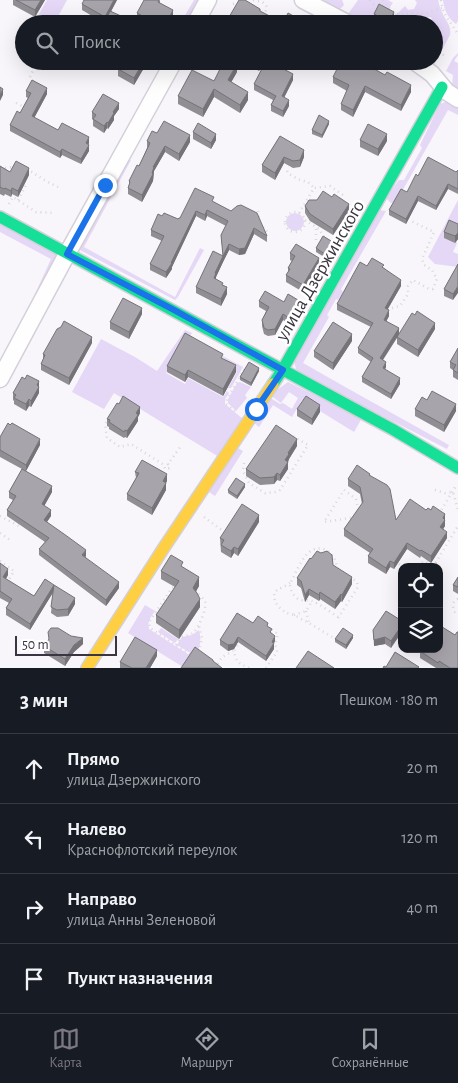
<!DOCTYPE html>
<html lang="ru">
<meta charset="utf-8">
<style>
body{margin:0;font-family:"Alegreya Sans",sans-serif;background:#20242c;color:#f1f3f6}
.controls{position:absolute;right:15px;bottom:15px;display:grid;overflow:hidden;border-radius:10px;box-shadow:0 5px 20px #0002}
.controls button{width:45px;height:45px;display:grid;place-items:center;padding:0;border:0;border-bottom:1px solid #363941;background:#171b24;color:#f1f3f6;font:25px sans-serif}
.scale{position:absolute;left:15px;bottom:12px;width:102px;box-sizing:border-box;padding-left:5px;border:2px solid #3a3540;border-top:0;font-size:14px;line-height:18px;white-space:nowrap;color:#3a3540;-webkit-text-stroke:4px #fff;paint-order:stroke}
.stop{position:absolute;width:15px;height:15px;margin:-11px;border:4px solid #1a73e8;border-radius:50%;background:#fff}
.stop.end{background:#1a73e8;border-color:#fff;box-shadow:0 1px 5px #0008}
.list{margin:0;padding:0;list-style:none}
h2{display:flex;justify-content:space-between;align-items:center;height:65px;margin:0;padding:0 20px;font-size:21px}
h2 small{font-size:16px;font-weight:400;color:#9ea1a6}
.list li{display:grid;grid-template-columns:32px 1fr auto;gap:15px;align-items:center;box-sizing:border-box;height:70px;padding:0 20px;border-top:1px solid #363941}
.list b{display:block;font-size:19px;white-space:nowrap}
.list p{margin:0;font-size:16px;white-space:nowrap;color:#9ea1a6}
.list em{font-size:16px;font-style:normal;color:#9ea1a6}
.icon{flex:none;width:28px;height:28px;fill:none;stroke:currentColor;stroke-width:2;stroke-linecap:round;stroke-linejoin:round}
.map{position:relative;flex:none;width:458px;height:668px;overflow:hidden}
.search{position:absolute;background:#171b24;box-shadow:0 5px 20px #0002;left:15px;right:15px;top:15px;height:55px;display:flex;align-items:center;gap:12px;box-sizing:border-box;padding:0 18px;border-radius:28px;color:#9ea1a6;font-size:19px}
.sheet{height:345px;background:#171b24}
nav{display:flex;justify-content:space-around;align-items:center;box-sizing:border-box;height:70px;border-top:1px solid #363941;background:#171b24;font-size:14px;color:#9ea1a6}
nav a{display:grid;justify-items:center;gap:2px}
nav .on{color:#7c7881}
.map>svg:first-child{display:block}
.green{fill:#e5d7f6}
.forest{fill:#e0d2f2}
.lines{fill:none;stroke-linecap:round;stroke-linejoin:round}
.street-casing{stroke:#d4d0d9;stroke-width:19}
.fast-casing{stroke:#d4d0d9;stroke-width:14}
.slow-casing{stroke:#d4d0d9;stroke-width:14}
.path{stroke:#d8d7d9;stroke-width:2.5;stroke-dasharray:1 4;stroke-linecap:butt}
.street{stroke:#fefefe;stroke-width:16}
.fast{stroke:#16e098;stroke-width:11}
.slow{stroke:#ffcf43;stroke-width:11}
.wall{fill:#908d93}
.shaded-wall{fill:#757378}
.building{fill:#a7a4ab;stroke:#757378}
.route{stroke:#1a73e8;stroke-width:6}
.labels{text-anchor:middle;stroke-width:5;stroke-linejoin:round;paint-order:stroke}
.street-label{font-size:19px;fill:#3a3540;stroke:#fff}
</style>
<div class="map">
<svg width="458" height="668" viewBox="0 0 458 668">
<rect width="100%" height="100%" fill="#f8f5fb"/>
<!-- green -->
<path class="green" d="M 47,0 L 67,0 L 54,24 L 47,24 L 41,21 L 39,14 Z
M 194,0 L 203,0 L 188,19 L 184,17 Z
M 314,0 L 342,0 L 344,5 L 338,11 Z
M 358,0 L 388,0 L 393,3 L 389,8 L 391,11 L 379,6 L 373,17 L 385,24 L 359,24 L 346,17 Z
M 415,0 L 438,0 C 439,4 440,8 442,12 C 445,20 452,26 450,35 L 434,65 L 427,61 L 434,61 L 434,24 L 430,24 L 432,18 L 430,17 L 424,18 L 426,21 L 425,24 L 416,24 L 409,17 L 404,16 L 394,17 L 405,6 L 408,10 L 414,9 L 417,3 Z
M 443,0 L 458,0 L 458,21 L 456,24 C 448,18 444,10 443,0 Z
M 458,53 L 458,55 L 454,61 L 458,63 L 458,93 L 452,85 L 453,75 L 446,71 L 453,58 Z
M 448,101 L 458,104 L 458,115 L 448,110 L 396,202 L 391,203 L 386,198 L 399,180 L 404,180 L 422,148 L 420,145 L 440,104 Z
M 124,157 L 131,160 L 84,247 L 175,297 L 200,248 L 204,250 L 178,297 L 175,300 L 76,248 Z
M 458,200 L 458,234 L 455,240 L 457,243 L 453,252 L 458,254 L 458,267 L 435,264 L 428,257 Z
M 379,210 L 386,211 L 341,289 L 343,292 L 338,300 L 336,299 L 327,315 L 329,317 L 303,363 L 347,388 L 449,445 L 447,449 L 297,372 L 293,358 Z
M286 222a9 9 0 1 1 18 0a9 9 0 1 1-18 0Z
M 0,221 L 60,255 L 34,302 L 30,305 L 51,259 L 0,232 Z
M 185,330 L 192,333 L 188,340 L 184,338 L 166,373 L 185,384 L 188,378 L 223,397 L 227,391 L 229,393 L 225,399 L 225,404 L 243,419 L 219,457 L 114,393 L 104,409 L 72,392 L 101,339 L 135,357 L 157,371 Z
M 219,354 L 243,367 L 231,388 L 228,388 L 237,372 L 223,363 Z
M 240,382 L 251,387 L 245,395 L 247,398 L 236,411 L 228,403 L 228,399 L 237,383 Z
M 288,382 L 362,418 L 354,432 L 302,400 L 292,417 L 273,405 L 259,427 L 253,422 L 269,397 L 280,404 L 283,403 L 292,409 L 298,398 L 289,392 L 281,403 L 270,395 Z
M 236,447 L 243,451 L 215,496 L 209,492 Z
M 145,605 L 155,611 C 151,617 147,621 149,629 L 191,656 L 183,667 L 128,633 Z
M 161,628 L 178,639 L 175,643 L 158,632 Z
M 199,630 C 201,638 201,645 197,653 L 192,654 L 177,645 L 182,637 L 192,635 Z"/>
<!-- forest -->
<path class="forest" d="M 398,16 C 406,15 411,18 416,24 L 394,24 L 393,20 L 394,17 Z"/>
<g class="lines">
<defs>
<path id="street" d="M 303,0 L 349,24
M 195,24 L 208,0
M 414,61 L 432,74 L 447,92 L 458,99
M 0,379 L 67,254 L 174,61"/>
<path id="fast" d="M 0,217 L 392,429 L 458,468
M 273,384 L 283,369 L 442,87"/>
<path id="slow" d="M 87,668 L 163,549 L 273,384"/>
</defs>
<!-- street casing -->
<use href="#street" class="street-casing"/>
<!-- fast casing -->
<use href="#fast" class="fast-casing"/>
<!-- slow casing -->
<use href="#slow" class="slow-casing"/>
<!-- path -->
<path class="path" d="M 253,0 C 260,1 263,1 267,7 L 264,16
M 370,0 C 372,7 380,6 386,5
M 383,0 L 388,7 L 396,14 L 426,13 L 442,8
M 441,0 C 442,13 451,23 458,34
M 233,4 L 239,3
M 393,24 L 393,19 L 396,14
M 434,50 L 447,57
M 30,77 L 38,61
M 16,103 L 26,108
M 0,168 L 16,167
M 27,169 L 46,181 L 58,187
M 287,171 L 289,174 L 300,180 L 308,182 L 314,188
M 18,200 L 26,185
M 9,204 L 13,197 L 36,212 L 55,213
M 258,211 L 259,218
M285 222a10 10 0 1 1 20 0a10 10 0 1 1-20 0Z
M 299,213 L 314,188 L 330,186 L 343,195
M 305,220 L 319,229 L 326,240 L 329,242 L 336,237
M 263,227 L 269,234
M 316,240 L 316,228
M 388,305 L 392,308 L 400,306 L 408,294 L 408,286 L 413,280 L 429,289 L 433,289 L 437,279 L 432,270 L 424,265 L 422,259 L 434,232 L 409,220
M 235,411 L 226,404 L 227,399 L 245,368
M 109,418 L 105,424 L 107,438 L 120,447 L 131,444 L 164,465 L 165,469 L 169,468 L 170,466 L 168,464 L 181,446
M 244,463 L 243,471 L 249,483 L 265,493 L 276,492 L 280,490 L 308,445 L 289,434
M 344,490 L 356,499 L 359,513 L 357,517 L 324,522 Z
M 435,490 L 445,493 L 453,492 L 458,510
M 439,514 L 457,484
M 0,516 L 21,527
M 204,517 L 223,531
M 0,533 L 10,540
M 0,561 L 14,571 L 7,583
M 399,564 L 402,567
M 408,567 L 419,565 L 424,561 L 433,567
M 433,567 L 458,526
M 290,583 C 285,587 278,588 274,593 L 275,602 L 280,608 L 286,613 L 294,615 L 309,623 L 332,637
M 178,586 L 172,588 L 149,622 C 149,626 150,628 153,630 L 191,655
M 458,599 C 452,601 452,607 455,612 L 458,613
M 306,611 L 309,623
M 294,615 L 306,611 L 312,601
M 338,617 C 332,613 318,603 312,601 C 307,599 301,602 297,598 C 293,595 290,589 290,585 C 291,581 293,578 295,574 C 301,562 310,541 328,551 C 334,555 336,561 337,568 L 339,570
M 338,618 L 358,587 L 357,582 L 350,577
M 240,641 L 234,651 C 236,662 239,664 249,668
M 176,645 C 183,631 187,639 194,632 C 199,627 207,608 205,602 C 203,598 200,595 197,593
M 199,652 L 202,638 L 199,626
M 215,668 L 222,657 L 233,651
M 266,668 L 277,652 L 277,649 L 275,645 L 278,634 L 271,629"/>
<!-- street -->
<use href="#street" class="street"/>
<!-- fast -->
<use href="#fast" class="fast"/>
<!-- slow -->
<use href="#slow" class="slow"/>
</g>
<!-- wall -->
<path class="wall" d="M 13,0 L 45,0 L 35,17 L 13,5 Z
M 117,0 L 111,11 L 121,19 L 104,23 L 82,10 L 82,4 Z
M 160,0 L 160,3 L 173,17 L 169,24 L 145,24 L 137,19 L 137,13 Z
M 374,14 L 394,16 L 390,24 L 387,24 L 374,17 Z
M 24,25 L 24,44 L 19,42 L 19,35 Z
M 123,61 L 148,61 L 134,85 L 118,76 L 118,69 Z
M 187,61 L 201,61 L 197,68 L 187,62 Z
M 205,61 L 220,61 L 217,67 Z
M 250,61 L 264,61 L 259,71 L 250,66 Z
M 361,61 L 411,92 L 401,111 L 365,92 L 353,117 L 341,110 L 341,104 L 347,91 L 333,83 L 333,77 Z
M 237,72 L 231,82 L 248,100 L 240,113 L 214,97 L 203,117 L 178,104 L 178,96 Z
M 293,80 L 284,97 L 289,106 L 283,117 L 271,111 L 271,105 L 273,100 L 254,90 L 254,84 Z
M 26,91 L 47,94 L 34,118 L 58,130 L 89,143 L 88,145 L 89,151 L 81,164 L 62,155 L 60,158 L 10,131 L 10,125 L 20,113 L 28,98 L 26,97 Z
M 119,109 L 114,116 L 114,120 L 108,129 L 107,128 L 104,133 L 93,126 L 93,120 L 92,119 L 92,112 Z
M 329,124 L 322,138 L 312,134 L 312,130 Z
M 193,132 L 216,140 L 211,149 L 193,139 Z
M 157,133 L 190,142 L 179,161 L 165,152 L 154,171 L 153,181 L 142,202 L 128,194 L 128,188 L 129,185 L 129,181 L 139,166 L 147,148 L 147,141 Z
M 280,136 L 304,157 L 300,167 L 293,168 L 284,163 L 275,180 L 262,172 L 262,165 Z
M 360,140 L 387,141 L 378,156 L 360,147 Z
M 0,166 L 10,172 L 29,175 L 18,197 L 12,194 L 11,197 L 5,194 L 4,196 L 0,194 Z
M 458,170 L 458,194 L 448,189 L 436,210 L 418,201 L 406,224 L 389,215 L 389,210 L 407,192 L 418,176 L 456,172 Z
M 214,202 L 267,236 L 267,242 L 254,234 L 245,254 L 239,255 L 229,250 L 223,262 L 223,259 L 223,262 L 216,277 L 216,280 L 223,286 L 227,294 L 221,306 L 196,293 L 196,287 L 223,256 L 221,235 L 226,226 L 207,216 L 205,221 L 196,216 L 172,267 L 172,269 L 166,278 L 150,270 L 150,264 L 162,241 L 151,236 L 151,230 L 178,219 Z
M 305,206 L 349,211 L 333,235 L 310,221 L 305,213 Z
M 458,224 L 458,239 L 455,243 L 444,238 L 444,232 Z
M 316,248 L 336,248 L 329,260 L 316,252 Z
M 290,253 L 319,264 L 303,292 L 286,282 L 286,275 L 288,273 L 288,268 L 292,261 L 290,260 Z
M 458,264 L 453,300 L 444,296 L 444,289 Z
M 367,266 L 384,268 L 401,286 L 387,310 L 389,316 L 386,321 L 399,334 L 435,329 L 418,357 L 397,344 L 397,338 L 383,360 L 386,367 L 385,369 L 400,384 L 391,399 L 362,382 L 362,377 L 371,362 L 358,353 L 358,348 L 371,327 L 337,310 L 337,304 Z
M 259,301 L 284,302 L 298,306 L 289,324 L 283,320 L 275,335 L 268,336 L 264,334 L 262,326 L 262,320 L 266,311 L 259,307 Z
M 142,314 L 129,339 L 110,329 L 110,322 Z
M 352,341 L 333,370 L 314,357 L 314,351 Z
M 92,343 L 69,385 L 41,370 L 41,364 L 43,360 L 43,354 Z
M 458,348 L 458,380 L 453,377 L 453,370 L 450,368 L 450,362 Z
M 167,366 L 236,372 L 223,396 L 188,377 L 185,382 L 167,372 Z
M 259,371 L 251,386 L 240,380 L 240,377 Z
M 25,379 L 39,381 L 39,393 L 31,407 L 29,406 L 26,411 L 14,404 L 14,401 L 13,400 L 13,393 Z
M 427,400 L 456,411 L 444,432 L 415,416 L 415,409 Z
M 297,409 L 320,412 L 312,425 L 297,416 Z
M 140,413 L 138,417 L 138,421 L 127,438 L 125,437 L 124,438 L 109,429 L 109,427 L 107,426 L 107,419 Z
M 0,437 L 40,445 L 26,471 L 52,492 L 44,506 L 51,516 L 47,522 L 86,556 L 85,557 L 119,588 L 106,606 L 39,555 L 39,549 L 45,542 L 7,516 L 7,510 L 13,500 L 9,498 L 9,492 L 22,469 L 0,457 Z
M 297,446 L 289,459 L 288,462 L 288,469 L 280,481 L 277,480 L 274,484 L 260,485 L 246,476 L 246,469 Z
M 135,472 L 167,481 L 166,483 L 166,490 L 152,515 L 127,500 L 127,494 L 136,478 Z
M 370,475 L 396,520 L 426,510 L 431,510 L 445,514 L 445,526 L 443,529 L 447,538 L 431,563 L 421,556 L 420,558 L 407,549 L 394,569 L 390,567 L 386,574 L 368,563 L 368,556 L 370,553 L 344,536 L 344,529 L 362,504 L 360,494 L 348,486 L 348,479 Z
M 245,487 L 237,499 L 228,493 L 228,490 Z
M 259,522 L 238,556 L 234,553 L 231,558 L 221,552 L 220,538 Z
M 0,563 L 8,575 L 6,579 L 34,596 L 45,579 L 75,604 L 68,616 L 57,617 L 51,613 L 53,592 L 30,630 L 6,615 L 6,608 L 9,603 L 0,598 Z
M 333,565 L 352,584 L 342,602 L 341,601 L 335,609 L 320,599 L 319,601 L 309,595 L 305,602 L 301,588 L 297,585 L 297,578 Z
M 183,568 L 199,586 L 196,591 L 200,607 L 179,639 L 156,623 L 156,615 L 175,587 L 161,579 L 161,571 Z
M 458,577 L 458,594 L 453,591 L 453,585 Z
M 402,621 L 391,648 L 385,644 L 374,646 L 373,630 Z
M 253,623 L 268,627 L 275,641 L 274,643 L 274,649 L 266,661 L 238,642 L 234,649 L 228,651 L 220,645 L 220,640 Z
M 455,635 L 458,668 L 436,668 L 420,658 L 420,651 Z
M 353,638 L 346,649 L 335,642 L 335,639 Z
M 83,644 L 74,652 L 65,666 L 44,653 L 44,646 Z
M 157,656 L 150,668 L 120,668 L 120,662 Z"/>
<!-- shaded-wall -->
<path class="shaded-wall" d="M 41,0 L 45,0 L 35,17 L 35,10 Z
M 114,0 L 117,0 L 105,23 L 105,17 Z
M 173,10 L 173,17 L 169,24 L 166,24 Z
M 394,12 L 394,16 L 389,24 L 389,22 Z
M 144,61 L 148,61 L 134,85 L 134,78 Z
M 199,61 L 201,61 L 197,68 L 197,65 Z
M 217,61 L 220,61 L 217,67 Z
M 261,61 L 264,61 L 259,71 L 259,65 Z
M 237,64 L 237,72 L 228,88 L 228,80 Z
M 293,74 L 293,80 L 282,102 L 282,96 Z
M 411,85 L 411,92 L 401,111 L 401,105 Z
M 365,86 L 365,92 L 353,117 L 353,110 Z
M 47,88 L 47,94 L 32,122 L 32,116 Z
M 3,89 L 3,95 L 0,101 L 0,95 Z
M 214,89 L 214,97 L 203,117 L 203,109 Z
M 248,92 L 248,100 L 240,113 L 240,105 Z
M 289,100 L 289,106 L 283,117 L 283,111 Z
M 119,103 L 119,109 L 114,116 L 114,120 L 108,129 L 108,123 L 113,112 Z
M 329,121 L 329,124 L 322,138 L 322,135 Z
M 107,122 L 107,128 L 104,133 L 104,126 Z
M 216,134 L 216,140 L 211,149 L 211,143 Z
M 387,134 L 387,141 L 378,156 L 378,149 Z
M 190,135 L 190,142 L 179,161 L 179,154 Z
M 89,137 L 89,143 L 86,149 L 86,143 Z
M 89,145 L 89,151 L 81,164 L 81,159 Z
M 165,146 L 165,152 L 154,171 L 153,181 L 142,202 L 142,195 L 152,173 L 153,167 Z
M 62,149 L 62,155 L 60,158 L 60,152 Z
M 304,150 L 304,157 L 300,167 L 300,160 Z
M 284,157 L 284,163 L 275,180 L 275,173 Z
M 29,168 L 29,175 L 18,197 L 18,191 Z
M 448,184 L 448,189 L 436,210 L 436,206 Z
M 12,188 L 12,194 L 11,197 L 11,191 Z
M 418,196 L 418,201 L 406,224 L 406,219 Z
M 349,204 L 349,211 L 333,235 L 333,229 Z
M 207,210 L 207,216 L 205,221 L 205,215 Z
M 196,211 L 196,216 L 172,267 L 172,269 L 166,278 L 166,272 Z
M 254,228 L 254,234 L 245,254 L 239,255 L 239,249 Z
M 458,233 L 458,239 L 455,243 L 455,236 Z
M 229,244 L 229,250 L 223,262 L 223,256 Z
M 336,244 L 336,248 L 329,260 L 329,257 Z
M 223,256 L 223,262 L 216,277 L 216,280 L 214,278 L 215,273 Z
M 319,258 L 319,264 L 303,292 L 303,285 Z
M 401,280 L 401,286 L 385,314 L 385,308 Z
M 458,286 L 458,293 L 453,300 L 453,294 Z
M 227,287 L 227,294 L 221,306 L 221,299 Z
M 298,300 L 298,306 L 289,324 L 289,318 Z
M 142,308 L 142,314 L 129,339 L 129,332 Z
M 389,310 L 389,316 L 384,326 L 384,320 Z
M 283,314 L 283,320 L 275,335 L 275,329 Z
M 435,323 L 435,329 L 418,357 L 418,350 Z
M 399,328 L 399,334 L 380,364 L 380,358 Z
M 352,334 L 352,341 L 333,370 L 333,363 Z
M 92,337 L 92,343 L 69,385 L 69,378 Z
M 386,362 L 386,367 L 383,374 L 383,368 Z
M 236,365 L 236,372 L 223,396 L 223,389 Z
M 259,368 L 259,371 L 251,386 L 251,383 Z
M 188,370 L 188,377 L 185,382 L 185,375 Z
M 400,378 L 400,384 L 391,399 L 391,394 Z
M 39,381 L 39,393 L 31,407 L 31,401 L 37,385 Z
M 29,399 L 29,406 L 26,411 L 26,404 Z
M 456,404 L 456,411 L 444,432 L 444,425 Z
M 320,405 L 320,412 L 312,425 L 312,419 Z
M 140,407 L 140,413 L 138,417 L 138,421 L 127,438 L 127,431 L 136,413 Z
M 40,439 L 40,445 L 26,471 L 26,465 Z
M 297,439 L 297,446 L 289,459 L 288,462 L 288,469 L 280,481 L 280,475 L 285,460 L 288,453 Z
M 277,473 L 277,480 L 274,484 L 274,477 Z
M 167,474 L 167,481 L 163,488 L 163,481 Z
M 166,483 L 166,490 L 152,515 L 152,508 Z
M 245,484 L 245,487 L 237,499 L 237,496 Z
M 52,486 L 52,492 L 42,510 L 42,504 Z
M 51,510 L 51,516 L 44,526 L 44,520 Z
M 445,514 L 445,526 L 440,534 L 440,527 L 443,518 Z
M 259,515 L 259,522 L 238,556 L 238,549 Z
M 447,532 L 447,538 L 431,563 L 431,556 Z
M 407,543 L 407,549 L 394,569 L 394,563 Z
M 234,547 L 234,553 L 231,558 L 231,551 Z
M 86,550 L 86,556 L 82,561 L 82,555 Z
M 390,561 L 390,567 L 386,574 L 386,568 Z
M 8,569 L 8,575 L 3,583 L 3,577 Z
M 199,577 L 199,586 L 193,597 L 193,588 Z
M 352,577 L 352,584 L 342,602 L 342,595 Z
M 119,582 L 119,588 L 106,606 L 106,600 Z
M 54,585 L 54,591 L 30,630 L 30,624 Z
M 309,589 L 309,595 L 305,602 L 305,595 Z
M 320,592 L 320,599 L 319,601 L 319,595 Z
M 341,594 L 341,601 L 335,609 L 335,602 Z
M 75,598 L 75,604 L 68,616 L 68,609 Z
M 200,599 L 200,607 L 179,639 L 179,630 Z
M 402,625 L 402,632 L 391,648 L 391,641 Z
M 353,635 L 353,638 L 346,649 L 346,645 Z
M 275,636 L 275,641 L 272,647 L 272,642 Z
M 238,637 L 238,642 L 234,649 L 228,651 L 228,645 Z
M 385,637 L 385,644 L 374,646 L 374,640 Z
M 83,638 L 83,644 L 74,652 L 65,666 L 65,659 L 74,645 Z
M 274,643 L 274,649 L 266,661 L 266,656 Z
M 157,650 L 157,656 L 150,668 L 146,668 Z"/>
<!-- building -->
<path class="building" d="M 16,0 L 41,0 L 35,10 Z
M 84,0 L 114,0 L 105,17 L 82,4 Z
M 144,0 L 159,0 L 158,2 L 173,10 L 166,24 L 149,24 L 150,20 L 137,13 Z
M 239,0 L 245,0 L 260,9 L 260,11 L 283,23 L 288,13 L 308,24 L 225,24 Z
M 379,4 L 394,12 L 389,22 L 374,14 Z
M 110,11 L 121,16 L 117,24 L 104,24 Z
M 26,21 L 33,24 L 25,24 Z
M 24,25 L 24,38 L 19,35 Z
M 123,61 L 144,61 L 134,78 L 118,69 Z
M 190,61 L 199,61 L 197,65 Z
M 224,61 L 232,61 L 237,64 L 228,80 L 248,92 L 240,105 L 214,89 L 203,109 L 178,96 L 192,70 L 214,81 Z
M 252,61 L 261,61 L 259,65 Z
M 266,61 L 268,61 L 293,74 L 282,96 L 289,100 L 283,111 L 271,105 L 276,96 L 254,84 Z
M 341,61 L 360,61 L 385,75 L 387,72 L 411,85 L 401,105 L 365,86 L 353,110 L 341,104 L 349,85 L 333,77 Z
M 32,80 L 47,88 L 32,116 L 58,130 L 62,123 L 89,137 L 86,143 L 89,145 L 81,159 L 62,149 L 60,152 L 10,125 L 17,111 L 20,113 L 31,93 L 26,91 Z
M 0,87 L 3,89 L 0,95 Z
M 103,94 L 119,103 L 113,112 L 114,113 L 108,123 L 107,122 L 104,126 L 93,119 L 96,115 L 92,112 Z
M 319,115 L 329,121 L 322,135 L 312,130 Z
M 164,121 L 190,135 L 179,154 L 165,146 L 153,167 L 154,167 L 152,173 L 153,174 L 142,195 L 128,188 L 130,182 L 129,181 L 137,165 L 139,166 L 150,143 L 147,141 L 152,131 L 157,133 Z
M 198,123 L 216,134 L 211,143 L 193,132 Z
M 368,124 L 387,134 L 378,149 L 360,140 Z
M 280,136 L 304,150 L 300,160 L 293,161 L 284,157 L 275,173 L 262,165 Z
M 428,157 L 456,172 L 458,170 L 458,189 L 448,184 L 436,206 L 418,196 L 406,219 L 389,210 L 401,189 L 407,192 L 416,174 L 418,176 Z
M 16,161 L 29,168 L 18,191 L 12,188 L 11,191 L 5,188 L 4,189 L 0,187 L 0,166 L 10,172 Z
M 195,188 L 214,197 L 212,201 L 231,211 L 237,206 L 241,205 L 257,213 L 267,236 L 254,228 L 245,248 L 239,249 L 229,244 L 223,256 L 221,235 L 228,221 L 207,210 L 205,215 L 196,211 L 171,263 L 172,263 L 166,272 L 150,264 L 164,236 L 151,230 L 158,214 L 162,216 L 164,213 L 178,219 L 179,218 L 180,218 Z
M 323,191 L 332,197 L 334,194 L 349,204 L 333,229 L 310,214 L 305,206 L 309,200 L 317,200 Z
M 449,220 L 458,224 L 458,233 L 455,236 L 444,232 Z
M 323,236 L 336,244 L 329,257 L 316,248 Z
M 296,244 L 319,258 L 303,285 L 286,275 L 290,269 L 288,268 L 295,256 L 290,253 Z
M 213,251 L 223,256 L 215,273 L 216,273 L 214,278 L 223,283 L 222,285 L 227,287 L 221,299 L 196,287 Z
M 372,258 L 384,265 L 382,267 L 401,280 L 385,308 L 389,310 L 384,320 L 399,328 L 380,358 L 386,362 L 383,368 L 400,378 L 391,394 L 362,377 L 373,358 L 358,348 L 373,323 L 337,304 L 360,262 L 367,266 Z
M 458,264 L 458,286 L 453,294 L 444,289 Z
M 265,291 L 284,302 L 288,294 L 298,300 L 289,318 L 283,314 L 275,329 L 268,330 L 264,328 L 262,320 L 269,307 L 259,301 Z
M 123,298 L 142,308 L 129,332 L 110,322 Z
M 417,311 L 435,323 L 418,350 L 397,337 L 412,313 L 415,315 Z
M 64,321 L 92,337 L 69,378 L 41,364 L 45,355 L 43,354 L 57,329 L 61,327 Z
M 333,322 L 352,334 L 333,363 L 314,351 Z
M 185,333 L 223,354 L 221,358 L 236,365 L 223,389 L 188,370 L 185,375 L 167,366 Z
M 458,348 L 458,373 L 453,370 L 456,365 L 450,362 Z
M 249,362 L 259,368 L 251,383 L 240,377 Z
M 27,375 L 39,381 L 37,385 L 39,387 L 31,401 L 29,399 L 26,404 L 14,398 L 16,395 L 13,393 L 22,377 L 25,379 Z
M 432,391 L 456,404 L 444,425 L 415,409 L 422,397 L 427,400 Z
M 123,396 L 140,407 L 136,413 L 138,415 L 127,431 L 125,430 L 124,432 L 109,422 L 110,420 L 107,419 L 117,403 L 119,404 Z
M 306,396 L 320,405 L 312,419 L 297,409 Z
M 8,423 L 10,425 L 12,423 L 40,439 L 26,465 L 0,450 L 0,437 Z
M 276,425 L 297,439 L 288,453 L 289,454 L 285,460 L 288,462 L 280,475 L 277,473 L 274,477 L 260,478 L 246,469 Z
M 142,460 L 167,474 L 163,481 L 166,483 L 152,508 L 127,494 L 139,473 L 135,472 Z
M 357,465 L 370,474 L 369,475 L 387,485 L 390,489 L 396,520 L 410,499 L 426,510 L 428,508 L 431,510 L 433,506 L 445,514 L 443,518 L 445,520 L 440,527 L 447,532 L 431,556 L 421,550 L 420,551 L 407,543 L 394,563 L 390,561 L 386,568 L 368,556 L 373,549 L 344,529 L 363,502 L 360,487 L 348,479 Z
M 22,469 L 52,486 L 42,504 L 51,510 L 44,520 L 64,534 L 86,550 L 82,555 L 119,582 L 106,600 L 39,549 L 49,538 L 7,510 L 16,496 L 9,492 Z
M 236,478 L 245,484 L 237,496 L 228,490 Z
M 242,504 L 259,515 L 238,549 L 234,547 L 231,551 L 221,545 L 224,540 L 220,538 Z
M 317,551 L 321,553 L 327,551 L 332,555 L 333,565 L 352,577 L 342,595 L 341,594 L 335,602 L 320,592 L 319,595 L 309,589 L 305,595 L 301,581 L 297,578 L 310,558 L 311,559 Z
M 171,555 L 183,562 L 181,566 L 199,577 L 193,588 L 197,593 L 200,599 L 179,630 L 156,615 L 179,581 L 161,571 Z
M 0,563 L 8,569 L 3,577 L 34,596 L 45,579 L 54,585 L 30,624 L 6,608 L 12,599 L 0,591 Z
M 458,577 L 458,587 L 453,585 Z
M 54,585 L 75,598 L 68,609 L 57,610 L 51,607 Z
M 386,611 L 402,621 L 402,625 L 391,641 L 385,637 L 374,640 L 373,630 Z
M 237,613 L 253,623 L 258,616 L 268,623 L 267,626 L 272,629 L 270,632 L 275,636 L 272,642 L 274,643 L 266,656 L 238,637 L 234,644 L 228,645 L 220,640 Z
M 439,625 L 455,635 L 457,632 L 458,632 L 458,668 L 450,668 L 439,661 L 438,663 L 420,651 L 422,649 L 439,649 Z
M 51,628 L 58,628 L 71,636 L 83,638 L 74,645 L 65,659 L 44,646 L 49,639 L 48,632 Z
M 343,628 L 353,635 L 346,645 L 335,639 Z
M 135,637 L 157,650 L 146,668 L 132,668 L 120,662 Z
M 195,647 L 213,660 L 213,661 L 222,668 L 181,668 Z
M 308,651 L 334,668 L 296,668 Z
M 395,652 L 419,667 L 418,668 L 383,668 L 384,666 L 386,667 Z"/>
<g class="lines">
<!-- route -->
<path class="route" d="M 105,185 L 67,254 L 174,310 L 283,370 L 256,409"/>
</g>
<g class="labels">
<!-- street labels -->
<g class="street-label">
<text transform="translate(319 270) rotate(-60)" y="7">улица Дзержинского</text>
</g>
</g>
</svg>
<div class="controls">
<button><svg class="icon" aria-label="locate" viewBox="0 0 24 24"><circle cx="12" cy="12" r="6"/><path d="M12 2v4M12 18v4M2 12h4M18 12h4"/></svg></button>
<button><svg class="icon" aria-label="layers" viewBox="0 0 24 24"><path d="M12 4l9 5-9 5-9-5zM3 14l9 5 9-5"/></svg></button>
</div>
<div class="scale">50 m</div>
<div class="stop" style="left:256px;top:409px"></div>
<div class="stop end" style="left:105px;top:185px"></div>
<div class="search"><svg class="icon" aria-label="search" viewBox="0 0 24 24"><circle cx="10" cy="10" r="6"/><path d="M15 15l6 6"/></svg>Поиск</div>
</div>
<section class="sheet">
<h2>3 мин<small>Пешком · 180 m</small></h2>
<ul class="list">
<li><svg class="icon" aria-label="ahead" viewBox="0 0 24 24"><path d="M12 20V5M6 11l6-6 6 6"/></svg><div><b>Прямо</b><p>улица Дзержинского</p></div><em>20 m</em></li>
<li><svg class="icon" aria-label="left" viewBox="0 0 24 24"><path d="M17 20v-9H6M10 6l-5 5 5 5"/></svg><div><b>Налево</b><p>Краснофлотский переулок</p></div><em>120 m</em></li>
<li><svg class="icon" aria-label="right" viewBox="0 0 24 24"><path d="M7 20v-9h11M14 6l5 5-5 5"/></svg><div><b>Направо</b><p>улица Анны Зеленовой</p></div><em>40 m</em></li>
<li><svg class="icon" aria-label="arrive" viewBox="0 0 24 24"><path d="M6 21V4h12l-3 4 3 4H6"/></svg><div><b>Пункт назначения</b></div></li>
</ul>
</section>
<nav>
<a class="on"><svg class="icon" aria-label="map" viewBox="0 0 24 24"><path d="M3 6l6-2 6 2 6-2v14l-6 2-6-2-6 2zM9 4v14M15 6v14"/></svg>Карта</a>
<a><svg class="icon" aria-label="directions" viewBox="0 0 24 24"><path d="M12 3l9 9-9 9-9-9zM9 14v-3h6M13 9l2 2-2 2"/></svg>Маршрут</a>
<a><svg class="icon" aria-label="saved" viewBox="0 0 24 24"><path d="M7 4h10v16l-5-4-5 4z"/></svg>Сохранённые</a>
</nav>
